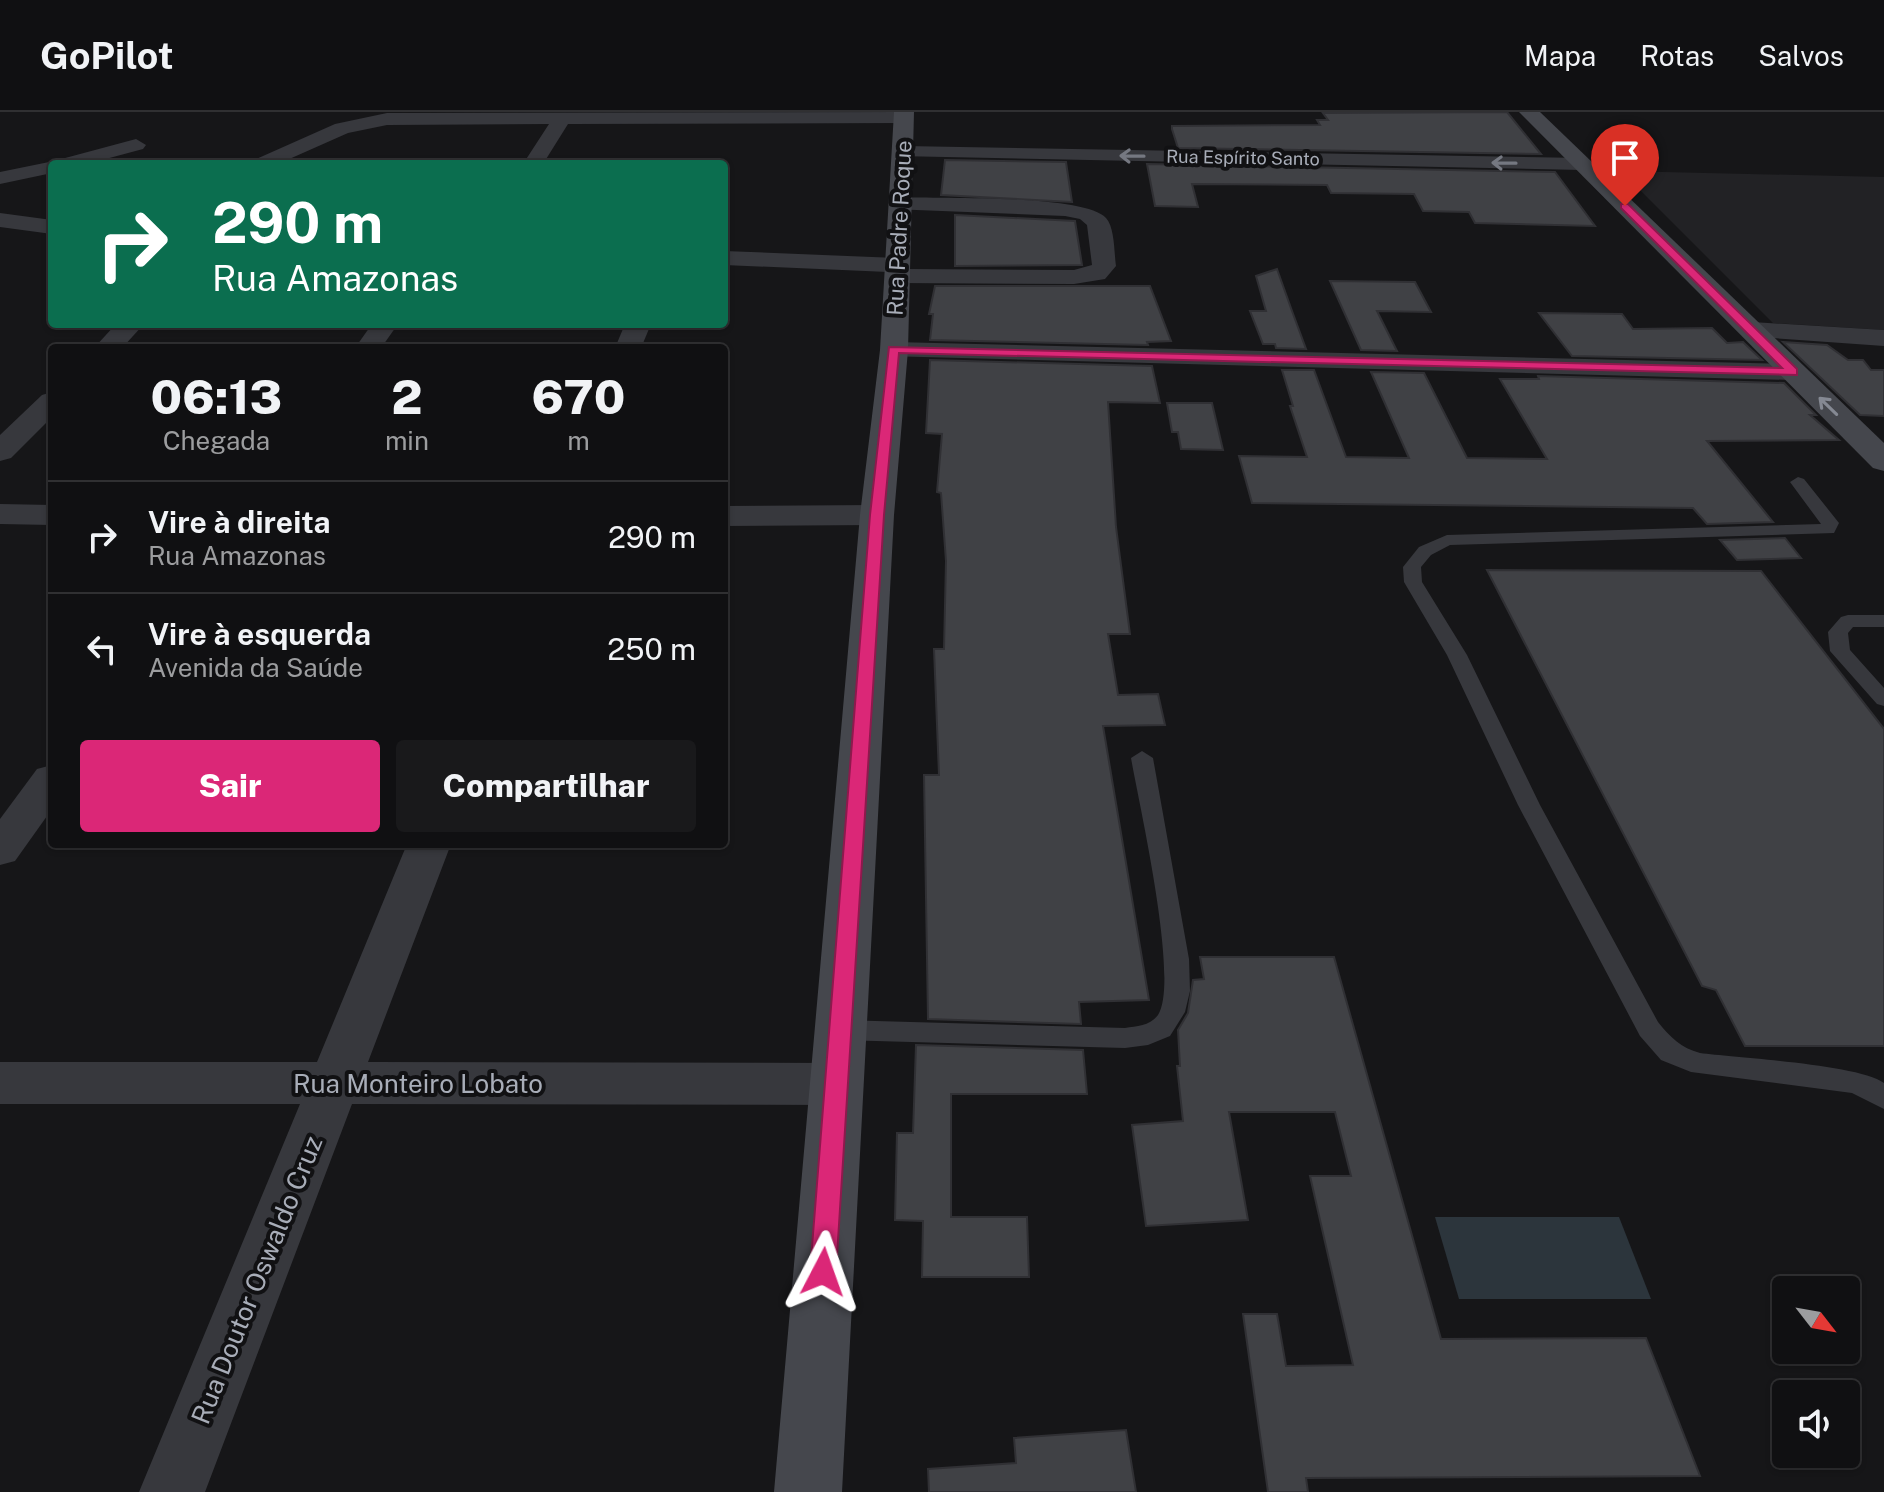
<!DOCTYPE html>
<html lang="pt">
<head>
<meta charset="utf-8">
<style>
	body { margin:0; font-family:"Public Sans",sans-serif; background:#19191b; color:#f1f3f6; height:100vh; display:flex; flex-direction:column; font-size:30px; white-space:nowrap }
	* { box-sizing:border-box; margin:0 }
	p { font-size:26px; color:#9c9d9f }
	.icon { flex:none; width:44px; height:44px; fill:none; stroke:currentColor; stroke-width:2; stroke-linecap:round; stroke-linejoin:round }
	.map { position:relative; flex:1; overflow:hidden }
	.panel { position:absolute; left:48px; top:232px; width:680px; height:504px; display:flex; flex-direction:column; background:#101012; border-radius:8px; box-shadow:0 2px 6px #0004,0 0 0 2px #303032 }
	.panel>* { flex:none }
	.top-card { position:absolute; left:48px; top:48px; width:680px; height:168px; border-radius:8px; box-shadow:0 2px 6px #0004,0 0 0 2px #303032; background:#0b6e4f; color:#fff; overflow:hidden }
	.needle { width:52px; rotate:121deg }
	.buttons { position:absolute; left:1772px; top:1164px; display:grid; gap:16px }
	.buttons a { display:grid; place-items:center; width:88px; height:88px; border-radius:8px; background:#101012; box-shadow:0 2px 6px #0004,0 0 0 2px #303032; font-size:40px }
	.pin { position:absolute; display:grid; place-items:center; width:68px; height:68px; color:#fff; margin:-82px -34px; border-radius:50% 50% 50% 0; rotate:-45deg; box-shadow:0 0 8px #0007 }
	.pin .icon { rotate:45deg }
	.me { position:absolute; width:88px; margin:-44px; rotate:4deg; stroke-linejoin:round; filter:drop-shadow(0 0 6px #0008) }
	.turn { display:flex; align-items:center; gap:28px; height:168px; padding:0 32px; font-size:36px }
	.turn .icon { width:104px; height:104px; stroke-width:2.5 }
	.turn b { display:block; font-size:56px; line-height:68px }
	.eta { display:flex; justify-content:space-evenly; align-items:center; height:136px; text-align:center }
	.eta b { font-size:48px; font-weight:800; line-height:56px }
	.action { display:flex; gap:16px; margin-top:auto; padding:16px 32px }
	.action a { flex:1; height:92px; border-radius:8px; background:#db2777; color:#fff; font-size:32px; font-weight:800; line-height:92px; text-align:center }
	.action a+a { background:#19191b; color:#f1f3f6 }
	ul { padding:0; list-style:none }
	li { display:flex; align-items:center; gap:24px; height:112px; padding:0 32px; border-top:2px solid #303032 }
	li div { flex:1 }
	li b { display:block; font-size:30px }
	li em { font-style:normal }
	header { display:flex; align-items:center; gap:48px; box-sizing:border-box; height:112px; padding:0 40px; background:#101012; border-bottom:2px solid #303032 }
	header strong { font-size:38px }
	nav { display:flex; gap:44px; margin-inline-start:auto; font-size:28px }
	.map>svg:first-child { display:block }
	.built { fill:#222225 }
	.water { fill:#2c353c }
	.building { fill:#404145; stroke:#303034; stroke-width:2 }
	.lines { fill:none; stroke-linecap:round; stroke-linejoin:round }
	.lane { fill:#37383d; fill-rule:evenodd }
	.street { fill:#37383d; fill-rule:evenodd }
	.secondary { fill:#45474d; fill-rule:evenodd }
	.oneway { stroke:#757881 }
	.oneway2 { stroke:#858993 }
	.route { fill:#db2777; stroke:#8e194d; stroke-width:2 }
	.labels { text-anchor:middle; stroke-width:8; stroke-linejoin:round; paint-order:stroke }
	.far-street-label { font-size:18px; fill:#a8adb8; stroke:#111113 }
	.street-label { font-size:22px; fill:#a8adb8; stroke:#111113 }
	.near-street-label { font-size:26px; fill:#a8adb8; stroke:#111113 }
</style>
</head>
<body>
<header>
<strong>GoPilot</strong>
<nav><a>Mapa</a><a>Rotas</a><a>Salvos</a></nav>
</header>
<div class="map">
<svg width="1884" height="1380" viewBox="0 0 1884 1380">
	<rect width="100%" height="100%" fill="#161618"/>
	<path class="built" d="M1621 59 1884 65V218L1773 211Z"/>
	<path class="water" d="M1435 1105H1619L1651 1187H1459Z"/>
	<g class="building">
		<path d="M1507 0 1541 42 1178 36 1172 17V14L1320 13 1317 8H1328L1323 1Z"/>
		<path d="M945 48 1066 50 1072 90 941 83Z"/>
		<path d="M1147 52 1555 60 1595 114 1475 111 1469 100 1423 99 1414 82 1331 81 1327 73 1192 72 1198 95 1155 94Z"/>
		<path d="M955 103 1075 109 1082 153 955 154Z"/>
		<path d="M1277 157 1292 199 1306 237 1276 236 1275 232H1263L1250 199H1266L1256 164Z"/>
		<path d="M1330 169 1415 170 1431 200 1377 199 1397 239 1361 238Z"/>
		<path d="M935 174H1150L1171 229 1147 230 1148 233 930 228 933 202H929Z"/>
		<path d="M1539 201 1622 202 1633 217 1712 216 1727 231 1743 230 1762 248 1572 244Z"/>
		<path d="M1783 230 1827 233 1848 248H1863L1871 258H1884V304L1860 303Z"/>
		<path d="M930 248 1152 254 1160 291 1108 290 1116 415 1130 522H1108L1118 583 1158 582 1165 613 1103 614 1149 888 1079 890 1081 912 928 907 924 663H939L934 537H944L946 449 941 381 937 380 942 322 926 321Z"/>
		<path d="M1282 258H1314L1346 345 1409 346 1371 260 1424 261 1467 346 1547 347 1500 267H1539L1538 264 1784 271 1816 303H1810L1839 328 1707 329 1773 410 1707 412 1693 396 1252 391 1239 344 1307 345 1290 294H1293Z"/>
		<path d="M1167 291H1212L1223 338 1181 337 1178 320H1172Z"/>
		<path d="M1785 426 1801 446 1737 448 1720 428Z"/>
		<path d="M1487 458 1761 459 1884 617V934H1745L1716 878 1702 874Z"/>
		<path d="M1200 845H1334L1441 1227 1646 1226 1700 1364 1306 1366 1308 1380H1268L1243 1202H1277L1286 1254 1353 1253 1310 1064H1351L1335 1000H1229L1248 1108 1146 1114 1132 1013 1183 1009 1177 954H1180L1178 918 1188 901 1193 868 1204 867Z"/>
		<path d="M916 933 1083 938 1087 982H951V1105H1027L1029 1165H922L923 1109 895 1108 897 1021H913Z"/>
		<path d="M1126 1318 1136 1380H929L928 1357 1016 1351 1014 1326Z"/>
	</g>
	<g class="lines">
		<g class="lane">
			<path d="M1798 365 1804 367 1839 411 1834 421 1450 433 1431 443 1421 455 1422 470 1467 543 1540 693 1658 910C1670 925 1681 936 1700 941 1738 946 1858 952 1884 971V997L1852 981 1691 960 1661 948 1640 924 1518 693 1447 543 1404 470 1403 455 1419 435 1447 423 1821 412 1790 370Z"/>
			<path d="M1848 503H1884V515H1853L1848 521 1850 538 1884 576V594L1877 592 1830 539 1828 520 1841 505Z"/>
			<path d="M1142 639 1153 646 1189 847 1190 879 1185 900 1170 924 1148 933 1125 936 840 928 831 925 827 918 831 911 840 908 1125 916C1137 914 1150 914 1158 903 1180 869 1139 692 1131 646Z"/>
		</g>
		<g class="street">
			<path d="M906 0 913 5 903 11 568 12 543 52H523L549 12 387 13 348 21 278 52H251L254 48 335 12 387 1Z"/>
			<path d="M136 27 146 33 143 37 87 52H52V61L0 72V60L54 49Z"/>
			<path d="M904 34 1582 46 1592 52 1582 58 897 44 894 40Z"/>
			<path d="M899 85C937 87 1084 82 1106 106 1115 116 1114 141 1116 154L1105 167 1074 172 897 171 888 169 885 164 888 160 724 153V139L897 146 905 148 909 153 906 157 1074 158 1092 153 1087 113 1080 107 1065 104 891 97 888 92Z"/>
			<path d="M0 101 52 108V122L0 115Z"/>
			<path d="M1752 210 1884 218V234L1743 224 1739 218 1743 212Z"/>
			<path d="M116 212H144L122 236H94Z"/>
			<path d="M372 212H398L381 236H355Z"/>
			<path d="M625 212H651L641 236H615Z"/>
			<path d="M894 230 1793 252 1803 254 1807 260 1803 266 1793 268 885 244 881 238 885 232Z"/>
			<path d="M52 280V305L11 346 0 349V323L42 283Z"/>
			<path d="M0 392 52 393V413L0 412Z"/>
			<path d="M877 393 888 396 893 403 888 410 877 413 724 414V394Z"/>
			<path d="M52 653V697L15 749 0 753V707L37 657Z"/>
			<path d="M407 732H451L368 950 836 951 854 957 862 972 854 987 836 993 352 992 205 1380H139L300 992H0V950H317Z"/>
		</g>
		<g class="secondary">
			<path d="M894 0H914L908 238 894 403 842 1380H774L860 403 880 238Z"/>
			<path d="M1519 0H1540L1884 331V359L1873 356Z"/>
		</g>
	</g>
	<defs><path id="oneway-shaft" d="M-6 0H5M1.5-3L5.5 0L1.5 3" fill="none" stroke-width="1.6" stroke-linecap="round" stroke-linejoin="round" transform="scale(2)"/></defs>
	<g class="oneway">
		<use href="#oneway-shaft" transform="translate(1132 44) rotate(-179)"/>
		<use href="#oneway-shaft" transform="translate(1504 51) rotate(-179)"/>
	</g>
	<use class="oneway2" href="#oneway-shaft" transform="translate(1828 294) rotate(-136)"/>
	<path class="route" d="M1621 92H1628L1797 257V263L899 241 884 403 836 1160 832 1169 823 1172 814 1169 810 1160 870 403 889 235 1782 256 1621 96Z"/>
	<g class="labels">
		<g class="far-street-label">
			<text transform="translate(1243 46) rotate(1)" y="6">Rua Espírito Santo</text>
		</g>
		<g class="street-label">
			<text transform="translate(899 116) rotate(-87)" y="8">Rua Padre Roque</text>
		</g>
		<g class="near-street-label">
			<text x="418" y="981">Rua Monteiro Lobato</text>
			<text transform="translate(257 1168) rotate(-68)" y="9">Rua Doutor Oswaldo Cruz</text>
		</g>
	</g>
</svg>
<div class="buttons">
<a><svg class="needle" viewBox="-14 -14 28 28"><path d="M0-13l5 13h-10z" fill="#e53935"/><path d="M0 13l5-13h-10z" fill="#9c9d9f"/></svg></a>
<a><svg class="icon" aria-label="sound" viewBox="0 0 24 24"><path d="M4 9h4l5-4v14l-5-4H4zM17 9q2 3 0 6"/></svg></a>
</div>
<div class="pin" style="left:1625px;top:94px;background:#d93025"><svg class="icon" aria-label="arrive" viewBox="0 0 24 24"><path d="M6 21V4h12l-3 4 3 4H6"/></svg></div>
<svg class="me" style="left:823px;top:1160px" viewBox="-20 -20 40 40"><path d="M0-17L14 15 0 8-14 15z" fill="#db2777" stroke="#fff" stroke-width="4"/></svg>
<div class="top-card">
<div class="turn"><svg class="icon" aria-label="right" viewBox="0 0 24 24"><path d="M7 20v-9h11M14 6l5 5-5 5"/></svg><div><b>290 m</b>Rua Amazonas</div></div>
</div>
<section class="panel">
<div class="eta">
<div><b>06:13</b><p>Chegada</p></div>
<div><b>2</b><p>min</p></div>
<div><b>670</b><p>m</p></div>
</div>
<ul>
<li><svg class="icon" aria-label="right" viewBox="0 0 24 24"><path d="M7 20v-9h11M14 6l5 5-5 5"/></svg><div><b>Vire à direita</b><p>Rua Amazonas</p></div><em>290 m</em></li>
<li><svg class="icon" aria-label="left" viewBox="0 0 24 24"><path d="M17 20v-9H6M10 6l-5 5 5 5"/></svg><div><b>Vire à esquerda</b><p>Avenida da Saúde</p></div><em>250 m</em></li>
</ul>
<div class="action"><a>Sair</a><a>Compartilhar</a></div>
</section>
</div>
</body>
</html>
